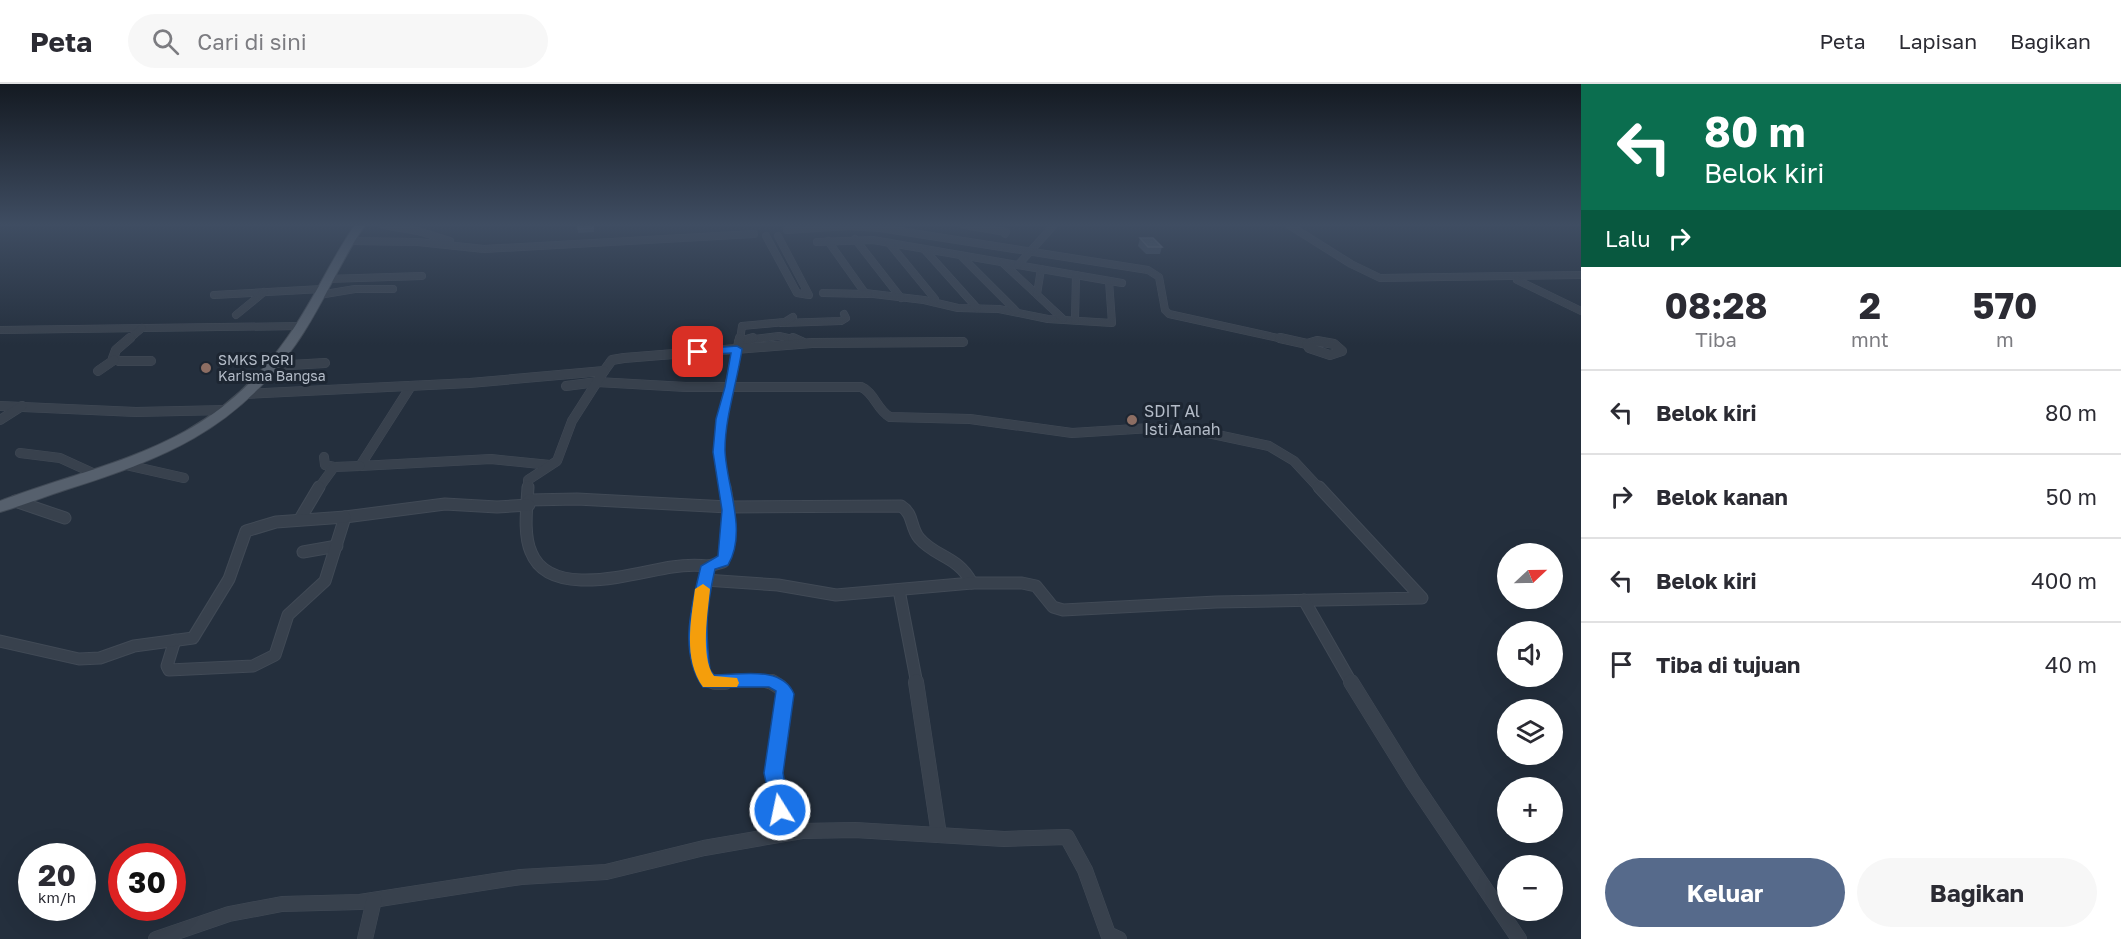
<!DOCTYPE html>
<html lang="id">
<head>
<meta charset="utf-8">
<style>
	body { margin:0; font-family:"Golos Text",sans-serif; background:#f7f7f7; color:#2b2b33; height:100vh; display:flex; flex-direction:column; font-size:22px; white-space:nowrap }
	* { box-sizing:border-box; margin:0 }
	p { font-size:20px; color:#7c7c81 }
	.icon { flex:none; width:33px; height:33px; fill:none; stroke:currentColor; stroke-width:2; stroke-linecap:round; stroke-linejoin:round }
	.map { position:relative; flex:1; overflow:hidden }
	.drawer { display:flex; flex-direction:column; background:#fff; width:540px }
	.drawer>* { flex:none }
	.top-card { background:#0b6e4f; color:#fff; overflow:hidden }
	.needle { width:39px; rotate:68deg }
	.controls { position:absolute; left:1497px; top:459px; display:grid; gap:12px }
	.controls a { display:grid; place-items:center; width:66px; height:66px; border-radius:50%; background:#fff; box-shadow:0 6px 24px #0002; font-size:30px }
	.speed { position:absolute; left:18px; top:759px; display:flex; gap:12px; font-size:30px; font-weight:700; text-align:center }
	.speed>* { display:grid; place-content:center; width:78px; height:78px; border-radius:50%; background:#fff; box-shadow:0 6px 24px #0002; line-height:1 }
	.speed small { font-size:15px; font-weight:400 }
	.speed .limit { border:9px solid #d22; background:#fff; color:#111 }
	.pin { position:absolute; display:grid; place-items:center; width:51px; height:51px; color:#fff; margin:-26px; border-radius:12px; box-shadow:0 3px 9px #0006 }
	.me { position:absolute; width:66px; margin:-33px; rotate:350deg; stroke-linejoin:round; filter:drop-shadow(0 0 4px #0008) }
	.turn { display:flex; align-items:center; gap:21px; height:126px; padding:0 24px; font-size:27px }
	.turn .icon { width:78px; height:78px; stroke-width:2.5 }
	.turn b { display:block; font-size:42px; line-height:51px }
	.then { display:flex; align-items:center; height:57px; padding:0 24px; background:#0003; gap:12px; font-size:22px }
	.eta { display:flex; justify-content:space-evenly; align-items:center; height:102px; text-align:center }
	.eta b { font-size:36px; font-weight:700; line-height:42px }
	.primary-button { display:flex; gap:12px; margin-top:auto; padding:12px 24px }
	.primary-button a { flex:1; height:69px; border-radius:36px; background:#566a8b; color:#fff; font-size:24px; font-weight:700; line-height:69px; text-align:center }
	.primary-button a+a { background:#f7f7f7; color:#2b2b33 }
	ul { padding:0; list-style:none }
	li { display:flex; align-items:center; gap:18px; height:84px; padding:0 24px; border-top:2px solid #e1e1e2 }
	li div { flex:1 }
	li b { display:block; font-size:22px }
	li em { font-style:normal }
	header { display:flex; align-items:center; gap:36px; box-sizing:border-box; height:84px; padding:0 30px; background:#fff; border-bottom:2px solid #e1e1e2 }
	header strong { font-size:28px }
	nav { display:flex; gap:33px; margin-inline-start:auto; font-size:21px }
	.search { width:420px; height:54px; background:#f7f7f7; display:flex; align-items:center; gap:15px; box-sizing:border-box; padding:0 21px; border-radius:33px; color:#7c7c81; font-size:22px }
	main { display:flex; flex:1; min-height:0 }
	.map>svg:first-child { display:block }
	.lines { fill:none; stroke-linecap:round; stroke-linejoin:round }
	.street-far3-casing { stroke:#414a56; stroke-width:8 }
	.street-far2-casing { stroke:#414a56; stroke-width:10 }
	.street-far1-casing { stroke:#414a56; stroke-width:13 }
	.street-casing { stroke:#414a56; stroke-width:16 }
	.primary-casing { stroke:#414a56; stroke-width:2 }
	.street-far3 { stroke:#38414d; stroke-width:7 }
	.street-far2 { stroke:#38414d; stroke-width:9 }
	.street-far1 { stroke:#38414d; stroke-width:11 }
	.street { stroke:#38414d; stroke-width:15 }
	.primary { fill:#56606d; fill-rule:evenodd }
	.wall { fill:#3f4b5b }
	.building { fill:#4b5867; stroke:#5c6776; stroke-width:1.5 }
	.route { fill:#1a73e8; stroke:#114b97; stroke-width:1.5 }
	.slow { fill:#f59e0b }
	.education-dot { fill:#8d6e63; stroke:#1d2632; stroke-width:2 }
	.labels { text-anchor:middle; stroke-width:6; stroke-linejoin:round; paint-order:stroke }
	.far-poi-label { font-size:14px; fill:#b4bcc8; stroke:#1d2632; text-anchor:start }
	.poi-label { font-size:16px; fill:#b4bcc8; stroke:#1d2632; text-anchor:start }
</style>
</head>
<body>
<header>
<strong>Peta</strong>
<div class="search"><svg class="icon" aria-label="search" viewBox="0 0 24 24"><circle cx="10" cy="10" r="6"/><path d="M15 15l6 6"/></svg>Cari di sini</div>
<nav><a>Peta</a><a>Lapisan</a><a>Bagikan</a></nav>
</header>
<main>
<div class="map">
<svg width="1581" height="855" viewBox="0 0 1581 855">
	<rect width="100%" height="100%" fill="#242f3d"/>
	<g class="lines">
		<g class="street-far3-casing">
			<g id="street-far3">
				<path d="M383 141 418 147 450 157"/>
				<path d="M964 141 1006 148 1005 150"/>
				<path d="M1289 141 1351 180 1380 194 1581 191"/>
				<path d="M787 146 848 142 880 144 1148 186 1159 193 1165 226 1169 230 1287 256"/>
				<path d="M766 152 797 209 809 211 778 152"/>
				<path d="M855 155 901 214"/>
				<path d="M349 157 418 158 484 165 754 150"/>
				<path d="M828 157 865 209 924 216 958 224 999 225 1048 235 1112 239 1109 197"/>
				<path d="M817 158 873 156 1122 199"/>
				<path d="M889 159 935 215 933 218"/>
				<path d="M924 165 977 224"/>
				<path d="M961 172 1016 227"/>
				<path d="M1003 179 1063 235"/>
				<path d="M1018 181 1054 141"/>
				<path d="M327 195 422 192"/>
				<path d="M1517 196 1581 227"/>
				<path d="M823 209 868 210"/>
				<path d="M1037 210 1041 185"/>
				<path d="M214 211 322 205"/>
				<path d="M319 211 355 205H393"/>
				<path d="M236 231 264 208"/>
				<path d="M1075 236 1076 191"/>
				<path d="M782 239 841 237 846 234 844 230"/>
				<path d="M0 246 302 242"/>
				<path d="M128 256 142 244"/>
				<path d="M740 256 742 242 785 238 793 233"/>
				<path d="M747 256 779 252 797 256"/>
			</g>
		</g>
		<g class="street-far2-casing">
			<g id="street-far2">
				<path d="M130 254 116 266 113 274 119 277H151"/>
				<path d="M793 254 802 258"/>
				<path d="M1280 254 1307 260"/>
				<path d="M1317 257 1334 260 1342 267 1330 271 1309 264 1307 260Z"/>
				<path d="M739 258 753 254"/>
				<path d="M273 282 325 279"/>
				<path d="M98 287 114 276"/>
				<path d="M604 287 612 276 624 274 812 259 963 258"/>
				<path d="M411 302 360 382 491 375 550 381"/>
				<path d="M566 302 597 298 686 303H861C874 308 877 326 890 333L970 335 1072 349 1151 344 1208 349 1269 362 1294 377 1320 405"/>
				<path d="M245 310 470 299 604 287 572 337 557 377 528 396V405"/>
				<path d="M0 322 136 328 226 326"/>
				<path d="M0 336 22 322"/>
				<path d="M20 369 60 374 95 390"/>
				<path d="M324 373 325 381 334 383"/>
				<path d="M122 380 184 394"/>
				<path d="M318 405 334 383 360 382"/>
				<path d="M725 405 719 368 722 335 740 254"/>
			</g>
		</g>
		<g class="street-far1-casing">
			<g id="street-far1">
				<path d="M528 403C527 422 523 450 531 468 550 517 637 488 672 483 685 481 697 481 709 482"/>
				<path d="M725 403 729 426 725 472 723 478 709 482C700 517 687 567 710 598L763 597 775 600"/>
				<path d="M529 416 577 415 728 423 901 422C914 430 910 443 919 454 936 474 957 471 972 499"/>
				<path d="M15 417 65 434"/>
				<path d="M300 435 319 403"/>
				<path d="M303 468 337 462"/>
				<path d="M705 496 778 501 836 511 972 499H1022L1036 502 1053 523 1063 526 1216 518 1422 514 1319 403"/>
				<path d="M899 506 917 600"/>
				<path d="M1304 516 1352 600"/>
				<path d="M175 556 167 582 169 586 253 582 275 571 288 531 325 497 345 433 445 420 497 423 529 421"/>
				<path d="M0 557 79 575 100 574 134 562 193 554 229 495 246 447 276 438 345 433"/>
			</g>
		</g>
		<g class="street-casing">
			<g id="street">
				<path d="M715 598H725"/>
				<path d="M772 598 780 603 785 610 774 689 787 749"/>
				<path d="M916 598 939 751"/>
				<path d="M1351 598 1413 698 1519 855"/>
				<path d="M156 855 229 830 282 820 360 818 521 793 606 788 704 764 802 747 855 746 1004 755 1067 753 1085 786 1108 850 1119 855"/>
				<path d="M365 855 374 816"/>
			</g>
		</g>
		<g class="primary-casing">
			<path id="primary" d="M355 141H365C339 179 322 223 296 260 234 347 163 375 65 406 43 413 22 422 0 428V417C116 374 209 365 287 254 313 218 330 177 355 141Z"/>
		</g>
		<use href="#street-far3" class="street-far3"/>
		<use href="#street-far2" class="street-far2"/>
		<use href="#street-far1" class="street-far1"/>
		<use href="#street" class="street"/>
		<use href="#primary" class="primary"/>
	</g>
	<g class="wall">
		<path d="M594 141V148L578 149V145Z"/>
		<path d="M1140 154 1162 163 1160 170H1146L1138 162Z"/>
	</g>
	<g class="building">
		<path d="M578 141H593V144L578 145Z"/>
		<path d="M1140 154H1153L1162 163H1148Z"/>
	</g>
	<linearGradient id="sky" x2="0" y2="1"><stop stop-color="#141a22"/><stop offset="0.54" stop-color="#3f4d62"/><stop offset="1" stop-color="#3f4d62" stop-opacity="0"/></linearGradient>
	<rect width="1581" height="261" fill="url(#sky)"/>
	<path class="route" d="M737 262 742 265C737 299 725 333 725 366 726 401 748 448 728 481L715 485C706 525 705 545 710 586L714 591C740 591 782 581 794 610L783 689 790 726 787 732 780 734 773 732 764 689 776 607 769 603H703C678 568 692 520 701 482L718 472 722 426 713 368 716 335 725 303 731 269 698 271 692 268 698 265Z"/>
	<path class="slow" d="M703 500 710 505C708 528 700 573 714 592L737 594 739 599 737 603H703C683 575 691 537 695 505Z"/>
	<g class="education-dot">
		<circle cx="206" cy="284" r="6"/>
		<circle cx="1132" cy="336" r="6"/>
	</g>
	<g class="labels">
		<g class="far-poi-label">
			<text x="218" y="281">SMKS PGRI<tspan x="218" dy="16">Karisma Bangsa</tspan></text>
		</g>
		<g class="poi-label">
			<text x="1144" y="333">SDIT Al<tspan x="1144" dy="18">Isti Aanah</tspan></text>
		</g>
	</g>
</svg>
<div class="controls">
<a><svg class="needle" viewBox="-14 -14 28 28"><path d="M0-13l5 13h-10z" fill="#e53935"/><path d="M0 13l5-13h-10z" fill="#7c7c81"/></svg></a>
<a><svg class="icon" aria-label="sound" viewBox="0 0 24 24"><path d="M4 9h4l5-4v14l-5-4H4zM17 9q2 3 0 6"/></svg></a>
<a><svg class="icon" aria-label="layers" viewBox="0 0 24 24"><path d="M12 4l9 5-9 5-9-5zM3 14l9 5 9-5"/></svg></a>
<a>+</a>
<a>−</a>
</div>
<div class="speed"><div>20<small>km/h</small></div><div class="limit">30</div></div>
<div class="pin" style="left:698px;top:268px;background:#d93025"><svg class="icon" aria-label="arrive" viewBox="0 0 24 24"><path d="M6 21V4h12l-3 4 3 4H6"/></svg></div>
<svg class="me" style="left:780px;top:726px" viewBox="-20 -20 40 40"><circle r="17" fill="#1a73e8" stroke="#fff" stroke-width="3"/><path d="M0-11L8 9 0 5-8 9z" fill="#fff"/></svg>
</div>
<section class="drawer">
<div class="top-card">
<div class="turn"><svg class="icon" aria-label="left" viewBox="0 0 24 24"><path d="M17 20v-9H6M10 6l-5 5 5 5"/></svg><div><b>80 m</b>Belok kiri</div></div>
<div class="then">Lalu<svg class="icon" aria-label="right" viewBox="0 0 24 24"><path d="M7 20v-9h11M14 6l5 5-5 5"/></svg></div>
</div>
<div class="eta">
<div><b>08:28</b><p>Tiba</p></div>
<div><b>2</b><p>mnt</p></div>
<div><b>570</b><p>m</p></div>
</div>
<ul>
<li><svg class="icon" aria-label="left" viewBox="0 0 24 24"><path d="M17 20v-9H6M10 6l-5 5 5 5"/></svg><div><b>Belok kiri</b></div><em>80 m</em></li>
<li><svg class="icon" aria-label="right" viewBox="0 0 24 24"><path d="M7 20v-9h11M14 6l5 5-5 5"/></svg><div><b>Belok kanan</b></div><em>50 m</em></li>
<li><svg class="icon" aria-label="left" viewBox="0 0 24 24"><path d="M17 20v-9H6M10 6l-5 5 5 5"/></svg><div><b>Belok kiri</b></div><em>400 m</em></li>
<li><svg class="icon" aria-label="arrive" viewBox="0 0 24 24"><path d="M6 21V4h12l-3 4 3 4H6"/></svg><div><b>Tiba di tujuan</b></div><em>40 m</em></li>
</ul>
<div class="primary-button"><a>Keluar</a><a>Bagikan</a></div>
</section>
</main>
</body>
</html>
